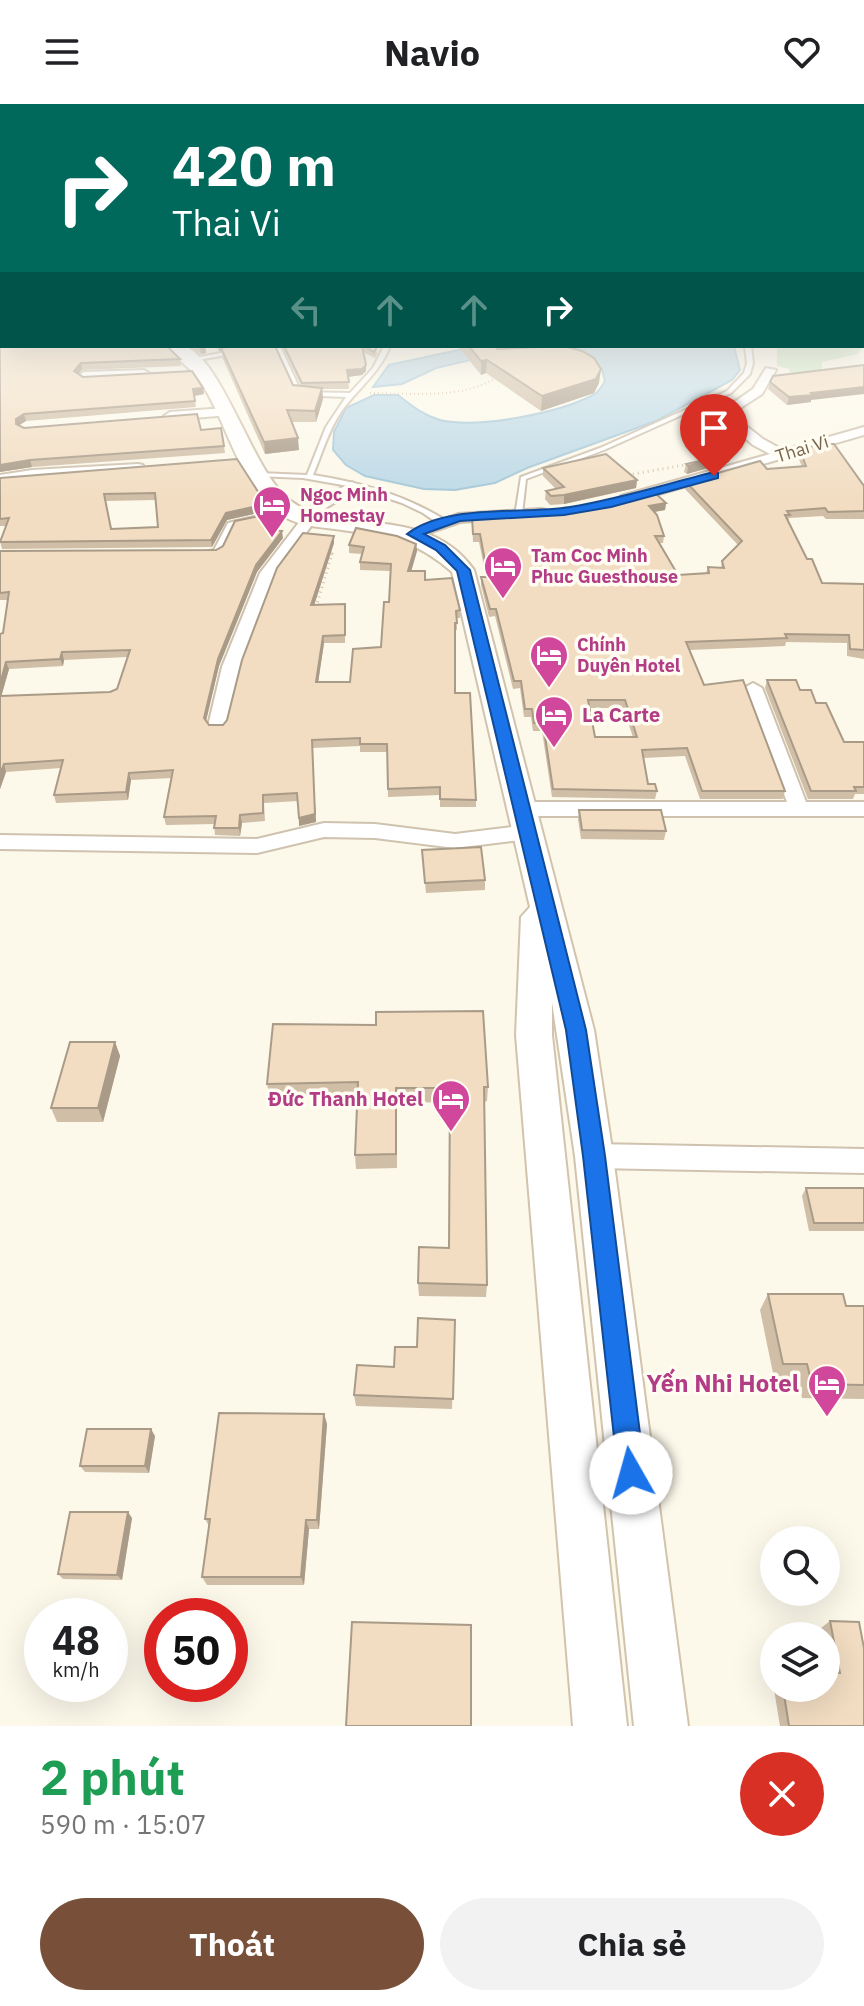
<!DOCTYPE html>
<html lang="vi">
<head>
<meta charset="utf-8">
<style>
	body { margin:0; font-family:"IBM Plex Sans",sans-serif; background:#f2f2f2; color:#202124; height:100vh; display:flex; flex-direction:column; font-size:30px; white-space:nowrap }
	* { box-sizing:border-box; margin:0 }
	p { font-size:26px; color:#757577 }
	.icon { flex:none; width:44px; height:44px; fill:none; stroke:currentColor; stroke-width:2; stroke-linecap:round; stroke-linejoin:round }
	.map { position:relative; height:1622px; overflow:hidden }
	.side { display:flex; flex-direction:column; background:#fff; flex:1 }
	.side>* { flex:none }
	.top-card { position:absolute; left:0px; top:0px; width:864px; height:244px; box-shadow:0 8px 32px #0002; background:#00695c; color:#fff; overflow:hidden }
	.fabs { position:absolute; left:760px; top:1422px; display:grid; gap:16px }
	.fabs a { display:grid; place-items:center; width:80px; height:80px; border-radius:50%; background:#fff; box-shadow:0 8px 32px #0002; font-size:40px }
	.speed { position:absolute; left:24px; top:1494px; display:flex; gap:16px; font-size:40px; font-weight:700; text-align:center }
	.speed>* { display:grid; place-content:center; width:104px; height:104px; border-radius:50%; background:#fff; box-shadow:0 8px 32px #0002; line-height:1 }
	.speed small { font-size:20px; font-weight:400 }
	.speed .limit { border:12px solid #d22; background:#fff; color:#111 }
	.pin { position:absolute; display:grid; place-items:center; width:68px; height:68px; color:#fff; margin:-82px -34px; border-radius:50% 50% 50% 0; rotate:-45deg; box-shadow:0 0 8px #0007 }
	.pin .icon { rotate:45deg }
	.me { position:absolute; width:88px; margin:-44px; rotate:353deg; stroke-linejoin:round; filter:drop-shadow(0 0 6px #0008) }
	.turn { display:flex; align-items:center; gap:28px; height:168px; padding:0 40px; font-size:36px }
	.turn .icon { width:104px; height:104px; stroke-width:2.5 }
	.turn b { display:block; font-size:56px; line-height:68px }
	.lanes { display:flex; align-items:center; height:76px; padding:0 40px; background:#0003; justify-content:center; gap:40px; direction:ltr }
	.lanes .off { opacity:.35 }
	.round { display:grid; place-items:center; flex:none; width:84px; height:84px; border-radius:42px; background:#f2f2f2 }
	.overview { display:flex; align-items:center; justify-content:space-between; height:136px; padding:0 40px }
	h1 { font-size:48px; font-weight:700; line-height:60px; color:#1e9e55 }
	.action { display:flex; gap:16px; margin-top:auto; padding:16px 40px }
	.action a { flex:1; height:92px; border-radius:48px; background:#785039; color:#fff; font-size:32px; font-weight:700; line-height:92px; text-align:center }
	.action a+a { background:#f2f2f2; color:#202124 }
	header { display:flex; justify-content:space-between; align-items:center; height:104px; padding:0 40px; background:#fff; font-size:36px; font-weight:700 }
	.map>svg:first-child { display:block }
	.green { fill:#d1ebc8 }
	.water { fill:#bedae7; stroke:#a5c8d8; stroke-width:2 }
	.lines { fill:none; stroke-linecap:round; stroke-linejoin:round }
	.lane-casing { stroke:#cfc2af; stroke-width:4 }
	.street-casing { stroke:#cfc2af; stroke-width:4 }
	.secondary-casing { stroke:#d2c3ad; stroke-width:4 }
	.path-far1 { stroke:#d7c0a5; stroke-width:2; stroke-dasharray:1 3; stroke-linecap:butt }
	.path { stroke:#d7c0a5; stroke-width:3; stroke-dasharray:1 4; stroke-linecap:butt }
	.lane { fill:#fff; fill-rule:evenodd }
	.street { fill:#fff; fill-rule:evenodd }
	.secondary { fill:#fff; fill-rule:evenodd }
	.wall { fill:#d0bea7; fill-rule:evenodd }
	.shaded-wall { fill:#a99b88 }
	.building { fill:#f2ddc2; stroke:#a99b88; stroke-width:2; fill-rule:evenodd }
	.route { fill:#1a73e8; stroke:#114b97; stroke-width:2 }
	.labels { text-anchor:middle; stroke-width:7; stroke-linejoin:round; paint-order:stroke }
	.far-street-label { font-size:18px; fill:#78634d; stroke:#fffcf1 }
	.far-hotel-label { font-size:18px; font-weight:bold; fill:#b23c85; stroke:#fffcf1; text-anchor:start }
	.hotel-label { font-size:20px; font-weight:bold; fill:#b23c85; stroke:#fffcf1; text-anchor:start }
	.near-hotel-label { font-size:24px; font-weight:bold; fill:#b23c85; stroke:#fffcf1; text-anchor:end }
</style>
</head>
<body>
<header><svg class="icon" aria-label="menu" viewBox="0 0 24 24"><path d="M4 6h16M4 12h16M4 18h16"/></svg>Navio<svg class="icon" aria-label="heart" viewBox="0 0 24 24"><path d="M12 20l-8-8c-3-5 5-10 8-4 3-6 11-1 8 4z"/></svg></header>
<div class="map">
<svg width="864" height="1622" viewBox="0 0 864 1622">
	<rect width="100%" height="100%" fill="#fcf8ea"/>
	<path class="green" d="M864 173V241L858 250 822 258V267L792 274 789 265 777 262V243L781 242H862Z"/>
	<path class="water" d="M477 242H734L740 266 732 276 656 317 527 364 495 379 455 386 424 385 365 372 346 361 333 346 334 328 346 304 374 291H398C412 302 423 311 440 316 478 325 559 309 593 291 599 288 602 282 605 277L602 265 585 256 496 250 436 264 402 280 373 283 389 261Z"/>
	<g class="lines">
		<g class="lane-casing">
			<g id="lane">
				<path d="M274 242H280L301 288 350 289 373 264 384 242H390C380 269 357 285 341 308 328 327 322 350 313 371 359 378 405 391 445 416V420H439L423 409 402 399 354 383 303 374 257 372V370L259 369 307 371 326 323 346 293 297 291Z"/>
				<path d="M745 242H751L753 259 750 270 731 289 604 346 526 375 522 410 515 412 521 373 600 344 727 287 744 269 747 259Z"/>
				<path d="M235 246 237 249 193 257 190 255Z"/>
				<path d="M289 405H292V409L234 422 220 450H209L205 448 214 446 228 419Z"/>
			</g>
		</g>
		<g class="street-casing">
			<g id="street">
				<path d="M766 264 776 266 762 290 731 310 763 335 783 346 864 323V331L631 398H621V392L770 350 753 341 717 310 753 285Z"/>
				<path d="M144 266 150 270 148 272 84 276 78 272 84 268Z"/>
				<path d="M225 304 231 308 229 311 170 316 164 312 170 308Z"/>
				<path d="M138 360 143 361V367L0 379V371L32 366Z"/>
				<path d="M352 378 359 382 357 385 324 405 275 470 240 563 226 622 224 626H210L208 622 222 563 260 469 314 399Z"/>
				<path d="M541 405 546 406V412L460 418 414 434 407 430 458 410Z"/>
				<path d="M753 579 762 584 806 698H864V712H523L513 705 523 698H787L744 584Z"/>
				<path d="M324 719 375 720 455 730 528 721 538 728 528 735 455 744 375 734 324 733 257 749 0 745V731L257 735Z"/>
				<path d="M594 1040 864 1045V1069L594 1064 585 1060 581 1052 585 1044Z"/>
			</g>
		</g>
		<g class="secondary-casing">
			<path id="secondary" d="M166 242C171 242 180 240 184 242 222 255 251 362 286 393 334 436 425 396 474 466L594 926 613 1052 688 1622H634L575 1052 552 898V931L627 1622H573L516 931 521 813 530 803 452 468C414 434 384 432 335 425 318 423 297 422 282 411 237 380 229 320 200 277 190 263 176 255 166 242Z"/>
		</g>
		<path class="path-far1" d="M370 289C410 289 463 296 497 273"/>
		<g class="path">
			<path d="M628 371 690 360"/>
			<path d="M316 503 332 450H328"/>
		</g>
		<use href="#lane" class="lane"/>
		<use href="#street" class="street"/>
		<use href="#secondary" class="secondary"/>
	</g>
	<g class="wall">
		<path d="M0 228 180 255 181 262 82 266 78 270 83 273 203 284 204 290 194 292 196 303 26 317 19 321 24 324 201 326 221 324 225 349 32 363 0 368Z"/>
		<path d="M189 242H205L206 249 201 250Z"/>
		<path d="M217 242H275L293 281 301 282 282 242H376L377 250 375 254 363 248 366 267 362 271 348 273 349 285H322L323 295 316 318H292L299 346 265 350 223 255 222 247H219Z"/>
		<path d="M458 242H495L497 245 599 279 594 289 541 307 486 269 481 271Z"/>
		<path d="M770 278 811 296V298L787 301 768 285Z"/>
		<path d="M800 346 864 382V415H826L823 412 789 414 788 418 807 455 822 479 864 480V555L847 552V539L786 538 785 542 689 546 704 581 785 687 783 695H700L685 652 643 654 648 680 657 687 655 695 552 693 542 627H533L531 613H524L520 584 513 585 495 512 489 513 481 481V473H486L479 438H473L472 413 666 399 665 406 654 408 664 432 663 439H660L678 471 706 469 708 463 721 464 722 457 738 441 685 385 686 378 767 365 802 363 798 353ZM589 604H623L633 633H595Z"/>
		<path d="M731 351 729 358 687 370 684 368 686 360 703 357 704 352Z"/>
		<path d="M543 364 637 376 636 384 564 400 550 401 545 395 546 387 556 385 543 372Z"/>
		<path d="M0 374 266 400 267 407 227 416 212 443 2 445 0 437 6 422H0ZM156 396 158 423 112 425 105 397Z"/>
		<path d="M270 413 278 414 279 421 276 426 283 434 257 468 219 562 206 617 209 621H223L227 616 334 432V439L314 501 345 500V539H324L318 578H350L381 543 389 498 390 467 360 466V458L362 450 349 449V441L416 440 417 447 411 467 425 476 460 506V514H457V526H455V589L476 696V703H440V691L388 693 387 648H360V642L312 644 316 718 299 722 298 697 264 699 265 717 242 719 240 732 215 731 214 720 166 721 164 713 172 674 131 676 128 696 56 699 54 691 61 664 6 668 0 685V530L3 529 8 496H0V447L216 446ZM127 553 117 585 110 588 1 592 9 565 63 562 64 556Z"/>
		<path d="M767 576 800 586 816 599 844 638H864V690H855L853 695H808L765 584Z"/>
		<path d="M579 706 666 727 664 736 581 735 578 715Z"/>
		<path d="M422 746 485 776V786L426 789Z"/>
		<path d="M273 920 488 983 487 997 484 998 487 1181 486 1193 419 1192 418 1179 449 1144 450 998 397 999V1064L356 1065 355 1051 357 992 270 994 267 980Z"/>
		<path d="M115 938 120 952 103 1018H57L51 1004Z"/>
		<path d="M806 1084H864V1127H809L802 1092Z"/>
		<path d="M768 1190 846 1202H864V1295L802 1294 798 1274H774L760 1206Z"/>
		<path d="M455 1216 452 1305 356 1302 354 1291 394 1263 417 1243Z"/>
		<path d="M324 1310 327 1320 319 1425H309L304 1481H207L202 1473 209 1422 205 1415Z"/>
		<path d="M155 1332 149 1369 85 1368 80 1362Z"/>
		<path d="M132 1414 122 1476 63 1475 58 1470Z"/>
		<path d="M830 1517 864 1622H780L772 1573 774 1572V1584H826L830 1569 826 1550V1532H823L821 1524Z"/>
	</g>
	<g class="shaded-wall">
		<path d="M218 242H257L219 247Z"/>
		<path d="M205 243 206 249 201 250 200 244Z"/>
		<path d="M487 256 486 269 481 271V257Z"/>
		<path d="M81 259 82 266 75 273 74 267Z"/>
		<path d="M366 261V267L362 271 347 273V266Z"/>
		<path d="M601 265 599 279 594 289 541 307 542 292Z"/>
		<path d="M864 283V290L811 296V298L787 301 789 293 811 289Z"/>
		<path d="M203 284 204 290 194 292 193 285Z"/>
		<path d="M322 284 323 295 316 318 315 307Z"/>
		<path d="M24 310 26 317 18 322 16 320V315Z"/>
		<path d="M298 334 299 346 265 350 264 338Z"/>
		<path d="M731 351 729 358 687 370 688 362Z"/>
		<path d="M30 356 32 363 0 368V361Z"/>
		<path d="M637 376 636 384 564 400V391Z"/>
		<path d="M666 399 665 406 648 409 649 402Z"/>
		<path d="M266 400 267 407 227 416 212 443 211 436 226 409Z"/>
		<path d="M278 414 279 421 272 433 271 426Z"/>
		<path d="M282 427 283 434 257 468 219 562 205 621 204 614 218 555 256 461Z"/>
		<path d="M334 432V439L312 508 311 501Z"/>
		<path d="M416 440 417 447 409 475 408 467Z"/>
		<path d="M323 532 324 539 317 586 316 578Z"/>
		<path d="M62 548 64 556 63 562 60 555Z"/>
		<path d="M6 558 9 565 0 597V580Z"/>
		<path d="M312 644 316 718 299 722V714Z"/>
		<path d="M4 660 6 668 0 685V670Z"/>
		<path d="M129 669 131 676 128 696 126 688Z"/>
		<path d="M240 711 242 719 240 732 239 724Z"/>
		<path d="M115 938 120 952 103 1018 98 1004Z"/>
		<path d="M324 1310 327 1320 319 1425 317 1416Z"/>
		<path d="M151 1325 155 1332 149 1369 145 1362Z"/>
		<path d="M128 1408 132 1414 122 1476 117 1471Z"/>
		<path d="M306 1416 309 1425 304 1481 301 1473Z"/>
	</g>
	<g class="building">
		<rect x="0" y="169" width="2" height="49"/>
		<path d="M0 228H2V242H167L180 255 81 259 74 267 83 273 192 267 203 284 193 285 195 297 24 310 16 315V320L24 324 197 310 201 326 221 324 224 342 30 356 0 361Z"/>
		<path d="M236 242H275L293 281 322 284 315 307 287 306 298 334 264 338 221 244Z"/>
		<path d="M284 242H362L366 261 362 265 347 266 349 278 302 279Z"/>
		<path d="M364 242H376L377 243 374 248Z"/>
		<path d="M469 242H495L497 245 564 242 582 247 594 254 601 265 596 275 542 292 487 256 481 257Z"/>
		<path d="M864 261V283L811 289 813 291 789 293 770 278 773 272Z"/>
		<path d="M820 340H834L864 382V407L828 408 825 404 787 407 790 411H785L807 455H812L822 479 864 480V546L850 545 849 531 785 530 787 534 686 538 704 581 743 576 785 687H702L687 644 642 646 648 680H655L657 687 553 685 543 619H534L532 605H525L521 577H514L496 505H490L481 473H488L480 430H473L472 413 565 407 612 399 653 387 666 399 649 402 657 411 664 432H655L678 471 709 469 708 463 724 464 722 457 742 437 686 378 760 357 767 365 806 362 800 346ZM588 596H625L637 633H595Z"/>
		<path d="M726 347 731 351 688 362 686 360 709 355 704 352Z"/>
		<path d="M606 350 637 376 564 391 551 392 546 387 564 383 543 364Z"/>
		<path d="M237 355 266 400 226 409 211 436 0 438 9 414 0 415V374ZM155 389 158 423 111 425 104 390Z"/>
		<path d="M269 410 270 413 278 414 271 426 282 427 256 461 218 555 204 614 209 621H223L227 616 242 556 277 464 303 429 334 432 311 501 345 500V531L323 532 316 578H350L353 545 381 543 384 498H389L391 460 360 458 364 443 349 441 356 424 397 432 416 440 408 467H425V476L452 474 460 506 456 507 457 519H455V589H470L476 696 440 695V683L388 685 387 640H360V634L312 636 315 710 299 714 297 689 263 691V709L240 711 239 724H214L216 712 164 713 173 666 129 669 126 688 54 691 63 656 4 660 0 670V592L110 588 117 585 130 546 62 548 60 555 6 558 0 580V530L3 529 9 488 0 489V447L216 446 223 442 235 417Z"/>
		<path d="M767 576H796L800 586H811L816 599H826L844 638H864V683H854L856 687H811Z"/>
		<path d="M579 706H661L666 727 582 726Z"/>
		<path d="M481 743 485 776 425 779 422 746Z"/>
		<path d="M483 907 488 983H484L487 1181 418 1179 419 1143 449 1144 450 984H396V1050L355 1051 358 978 267 980 273 920 376 921V908Z"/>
		<path d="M70 938H115L98 1004H51Z"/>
		<path d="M806 1084H864V1119H814Z"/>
		<path d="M768 1190H843L846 1202H864V1281L812 1280 807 1260H783Z"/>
		<path d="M418 1214 455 1216 453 1295 354 1291 357 1261 394 1263 395 1243H417Z"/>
		<path d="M219 1309 324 1310 317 1416H306L301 1473H202L210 1415H205Z"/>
		<path d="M87 1325H151L145 1362H80Z"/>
		<path d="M70 1408H128L117 1471 58 1470Z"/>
		<path d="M830 1517 859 1518 864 1544V1622H789L783 1584H826V1569H840Z"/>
		<path d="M352 1518 471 1521V1622H346Z"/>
	</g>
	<linearGradient id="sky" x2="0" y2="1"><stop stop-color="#97c3e8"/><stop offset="0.43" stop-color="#fefcf6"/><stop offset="1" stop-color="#fefcf6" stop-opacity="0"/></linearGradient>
	<rect width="864" height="396" fill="url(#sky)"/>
	<path class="route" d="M714 368 718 369V374L611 403 564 411 460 417 424 430 445 441 470 466 586 926 605 1052 645 1369 641 1378 631 1382 622 1378 618 1369 583 1052 566 926 457 467 436 446 407 430C448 399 521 411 570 403 619 395 666 380 714 368Z"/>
	<defs>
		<g id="hotel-pin" transform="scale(2)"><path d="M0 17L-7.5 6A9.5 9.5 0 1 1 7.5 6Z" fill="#d1479c" stroke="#fffcf1"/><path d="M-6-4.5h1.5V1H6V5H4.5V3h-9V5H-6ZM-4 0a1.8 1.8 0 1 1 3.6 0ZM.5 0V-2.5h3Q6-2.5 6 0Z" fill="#fff"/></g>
	</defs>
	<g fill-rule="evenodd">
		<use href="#hotel-pin" x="272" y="401"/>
		<use href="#hotel-pin" x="503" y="462"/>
		<use href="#hotel-pin" x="549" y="551"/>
		<use href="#hotel-pin" x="554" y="611"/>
		<use href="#hotel-pin" x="451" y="995"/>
		<use href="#hotel-pin" x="827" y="1280"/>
	</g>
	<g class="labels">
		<g class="far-street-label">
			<text transform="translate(802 345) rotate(-17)" y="6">Thai Vi</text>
		</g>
		<g class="far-hotel-label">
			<text x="300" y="397">Ngoc Minh<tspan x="300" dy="21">Homestay</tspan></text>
			<text x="531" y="458">Tam Coc Minh<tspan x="531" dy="21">Phuc Guesthouse</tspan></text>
			<text x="577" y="547">Chính<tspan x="577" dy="21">Duyên Hotel</tspan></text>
		</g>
		<g class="hotel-label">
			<text x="582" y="618">La Carte</text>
			<text x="423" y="1002" text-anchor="end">Đức Thanh Hotel</text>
		</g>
		<g class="near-hotel-label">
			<text x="799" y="1288">Yến Nhi Hotel</text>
		</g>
	</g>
</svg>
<div class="fabs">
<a><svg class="icon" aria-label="search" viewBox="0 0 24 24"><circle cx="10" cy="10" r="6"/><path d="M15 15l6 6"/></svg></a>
<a><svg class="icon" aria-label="layers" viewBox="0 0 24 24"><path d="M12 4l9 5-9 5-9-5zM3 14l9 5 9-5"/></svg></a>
</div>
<div class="speed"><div>48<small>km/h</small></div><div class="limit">50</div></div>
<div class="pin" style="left:714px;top:372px;background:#d93025"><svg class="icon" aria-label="arrive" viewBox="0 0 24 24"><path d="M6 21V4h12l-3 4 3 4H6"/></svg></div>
<svg class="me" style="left:631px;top:1369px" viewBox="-20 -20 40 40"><circle r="19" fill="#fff"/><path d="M0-13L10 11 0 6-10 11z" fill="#1a73e8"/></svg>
<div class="top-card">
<div class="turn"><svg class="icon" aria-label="right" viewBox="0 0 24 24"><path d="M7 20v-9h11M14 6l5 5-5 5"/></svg><div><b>420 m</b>Thai Vi</div></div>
<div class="lanes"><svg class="icon off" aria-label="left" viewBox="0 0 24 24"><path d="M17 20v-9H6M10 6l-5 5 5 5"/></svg><svg class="icon off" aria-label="ahead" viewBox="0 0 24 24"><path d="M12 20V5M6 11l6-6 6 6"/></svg><svg class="icon off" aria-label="ahead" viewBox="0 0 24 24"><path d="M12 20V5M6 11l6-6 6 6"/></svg><svg class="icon" aria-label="right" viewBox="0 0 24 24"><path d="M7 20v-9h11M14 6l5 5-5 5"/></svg></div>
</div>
</div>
<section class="side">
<div class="overview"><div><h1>2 phút</h1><p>590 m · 15:07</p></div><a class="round" style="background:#d93025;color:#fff"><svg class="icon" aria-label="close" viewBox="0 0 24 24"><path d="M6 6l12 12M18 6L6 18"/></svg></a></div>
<div class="action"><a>Thoát</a><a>Chia sẻ</a></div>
</section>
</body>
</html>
